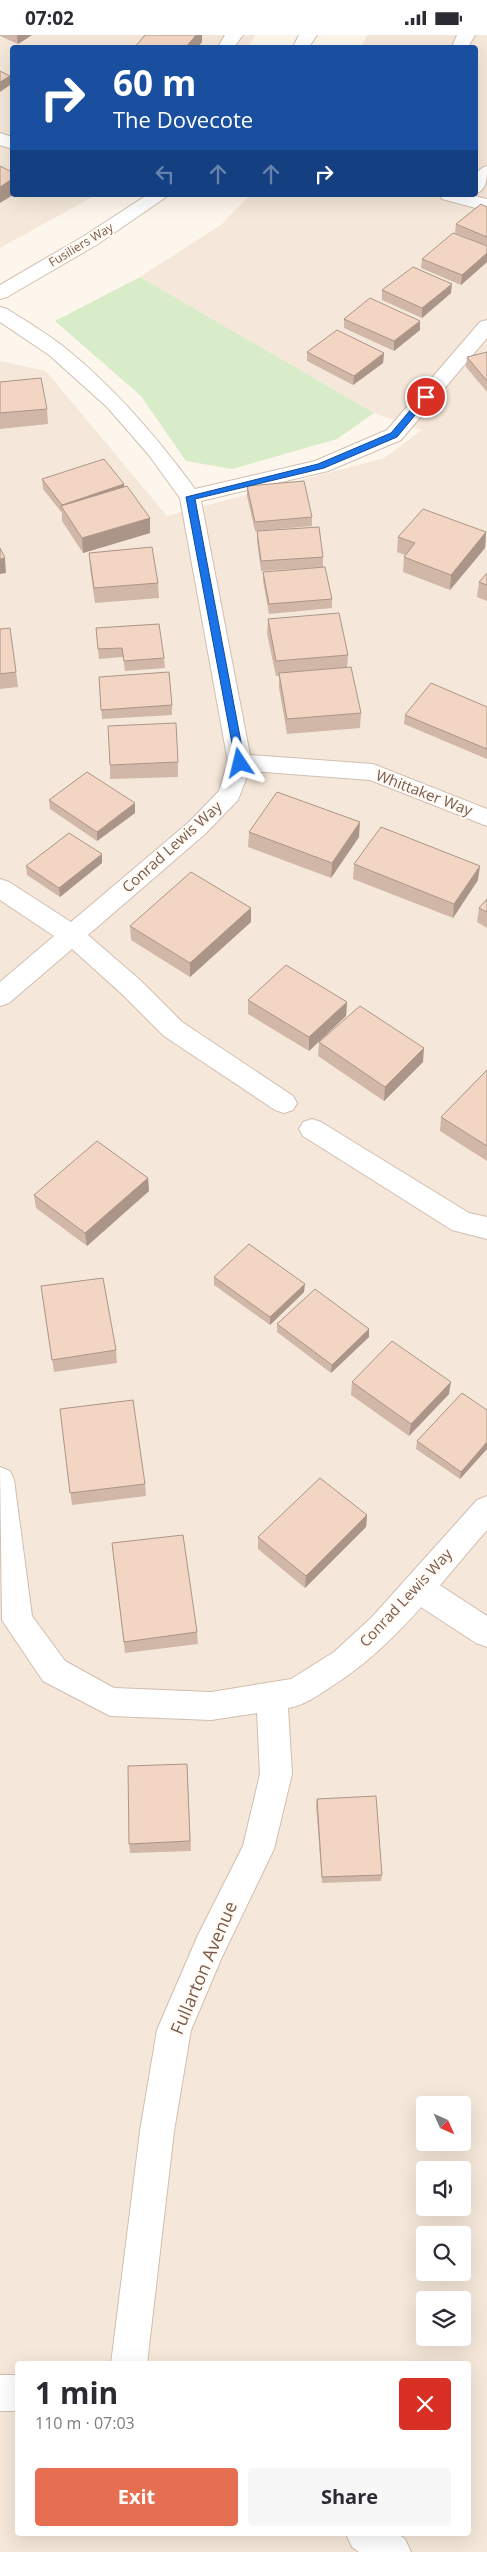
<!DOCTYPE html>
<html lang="en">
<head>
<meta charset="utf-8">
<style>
	body { margin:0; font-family:"Open Sans",sans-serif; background:#f7f7f7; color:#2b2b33; height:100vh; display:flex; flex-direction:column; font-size:19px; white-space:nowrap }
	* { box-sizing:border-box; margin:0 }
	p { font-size:16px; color:#7c7c81 }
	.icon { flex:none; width:28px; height:28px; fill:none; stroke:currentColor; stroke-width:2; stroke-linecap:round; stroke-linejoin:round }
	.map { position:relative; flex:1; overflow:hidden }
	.panel { position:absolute; left:15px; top:2326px; width:456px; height:175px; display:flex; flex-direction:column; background:#fff; border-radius:5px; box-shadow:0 5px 20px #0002 }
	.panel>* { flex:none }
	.top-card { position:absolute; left:10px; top:10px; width:468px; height:152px; border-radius:5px; box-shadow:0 5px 20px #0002; background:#1a4fa0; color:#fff; overflow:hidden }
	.needle { width:32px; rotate:135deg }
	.buttons { position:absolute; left:416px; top:2061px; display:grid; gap:10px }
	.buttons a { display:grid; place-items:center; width:55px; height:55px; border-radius:5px; background:#fff; box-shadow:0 5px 20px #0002; font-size:25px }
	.pin { position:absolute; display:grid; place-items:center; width:42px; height:42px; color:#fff; margin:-21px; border:2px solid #fff; border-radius:50%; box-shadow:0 1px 5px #0007 }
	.me { position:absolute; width:55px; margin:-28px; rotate:350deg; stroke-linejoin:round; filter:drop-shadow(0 0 4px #0008) }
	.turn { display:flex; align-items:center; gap:18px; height:105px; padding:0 20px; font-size:22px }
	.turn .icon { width:65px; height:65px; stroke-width:2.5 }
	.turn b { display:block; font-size:35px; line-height:42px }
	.lanes { display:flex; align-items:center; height:48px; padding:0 20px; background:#0003; justify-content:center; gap:25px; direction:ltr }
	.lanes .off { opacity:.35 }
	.round { display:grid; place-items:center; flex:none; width:52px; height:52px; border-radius:5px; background:#f7f7f7 }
	.summary { display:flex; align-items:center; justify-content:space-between; height:85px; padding:0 20px }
	h1 { font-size:30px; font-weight:700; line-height:38px }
	.primary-button { display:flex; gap:10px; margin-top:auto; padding:10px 20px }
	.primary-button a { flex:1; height:58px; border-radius:5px; background:#e76f51; color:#fff; font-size:20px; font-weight:700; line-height:58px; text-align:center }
	.primary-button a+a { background:#f7f7f7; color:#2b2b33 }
	.status { display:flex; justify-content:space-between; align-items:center; height:35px; padding:0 25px; background:#fff; direction:ltr }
	.status svg { height:14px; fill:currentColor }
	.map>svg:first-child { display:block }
	.residential { fill:#f5e8da; fill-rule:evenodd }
	.green { fill:#d8ecc9 }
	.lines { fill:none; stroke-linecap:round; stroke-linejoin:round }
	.lane-casing { stroke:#d1beb0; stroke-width:2 }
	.street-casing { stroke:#d1beb0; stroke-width:2 }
	.lane { fill:#fff; fill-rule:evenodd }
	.street { fill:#fff; fill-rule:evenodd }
	.wall { fill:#d1b7a8 }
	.shaded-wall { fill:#aa9588 }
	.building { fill:#f3d5c3; stroke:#aa9588 }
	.route { fill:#1a73e8; stroke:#114b97 }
	.labels { text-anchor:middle; stroke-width:4; stroke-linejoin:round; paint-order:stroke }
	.far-street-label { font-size:12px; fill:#7a5c4d; stroke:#fffaf3 }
	.street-label { font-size:15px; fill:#7a5c4d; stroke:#fffaf3 }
	.near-street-label { font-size:18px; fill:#7a5c4d; stroke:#fffaf3 }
</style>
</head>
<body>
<div class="status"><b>07:02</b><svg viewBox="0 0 49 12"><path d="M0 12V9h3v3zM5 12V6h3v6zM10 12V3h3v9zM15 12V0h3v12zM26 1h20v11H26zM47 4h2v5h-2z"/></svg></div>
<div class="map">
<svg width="487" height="2517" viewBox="0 0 487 2517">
	<rect width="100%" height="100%" fill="#fdf6ec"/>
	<g class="residential">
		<path d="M0 0H255L248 12H12V160H96L0 213Z"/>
		<path d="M367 0H487V2517H0V326L46 336 167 481 384 423 422 395 374 378 140 242 222 189 250 160H475V12H361ZM425 2070H462V2108H425ZM425 2135H462V2172H425ZM425 2200H462V2238H425ZM425 2265H462V2302H425ZM18 2329H469V2499H18Z"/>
	</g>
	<path class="green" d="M140 242 374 378 337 404 232 434 186 426 141 361 55 286Z"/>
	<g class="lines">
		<g class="lane-casing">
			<g id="lane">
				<path d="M457 0H475L468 12H452Z"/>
				<path d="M487 131C487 144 487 155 475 159 475 146 473 135 487 131Z"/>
				<path d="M440 160H471L487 164V176L442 164Z"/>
				<path d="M418 1540 429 1543 487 1581V1612L476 1608 407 1563 403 1553 407 1543Z"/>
			</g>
		</g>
		<g class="street-casing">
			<g id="street">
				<path d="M225 0H243L234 12H218Z"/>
				<path d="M299 0H317L309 12H293Z"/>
				<path d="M0 98 12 102V114L0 110Z"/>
				<path d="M147 160H169L98 209 7 262 0 264V250L84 201Z"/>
				<path d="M0 272 7 274C26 286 46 298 64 312 115 353 157 402 195 454L315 426 387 395 480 287 487 285V303L401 405 328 436 201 466 250 720 373 729 487 774V791L370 745 249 736 238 765 205 799 88 900 140 945 182 987 293 1061 297 1068 293 1075 284 1078 275 1075 164 1001 122 959 72 914 9 968 0 971V947L54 901 0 865V844L9 847 71 887 189 787 219 756 228 727 180 463 148 419 107 372 49 320 0 287Z"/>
				<path d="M312 1084 321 1087 469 1178 487 1182V1204L452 1195 303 1101 299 1094 303 1087Z"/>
				<path d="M0 1432 10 1436 14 1445 32 1581 65 1626 114 1653 211 1657 291 1644 334 1617 372 1582 477 1465 487 1461V1495C438 1551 393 1614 329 1653 316 1662 304 1670 288 1673L292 1739 274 1814 222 1922 191 1995 174 2096 147 2329H111L140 2096 157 1995 198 1900 243 1811 260 1739 257 1678 211 1685 110 1681 43 1646 2 1585Z"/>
				<rect x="0" y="2340" width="18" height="36"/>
				<path d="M346 2499H398L405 2504 411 2517H359L352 2512Z"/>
			</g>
		</g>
		<use href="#lane" class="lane"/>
		<use href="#street" class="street"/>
	</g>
	<g class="wall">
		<path d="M0 0H32L18 9 0 1Z"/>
		<path d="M487 172V211L455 198 456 189Z"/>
		<path d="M487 211V227L461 250 421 233 422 224Z"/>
		<path d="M382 255 451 258 422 283 382 265Z"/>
		<path d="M344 284 420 295 394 316 344 293Z"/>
		<path d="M307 317 384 318 383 328 353 350 307 326Z"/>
		<path d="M487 317V357L466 332 467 322Z"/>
		<path d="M0 347 47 374 48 389 0 394Z"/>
		<path d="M42 444 124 452 150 483V498L83 518 62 486V478L43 454Z"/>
		<path d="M247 451 312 482V491L255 496 247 461Z"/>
		<path d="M257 496 323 522V532L261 536 257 506Z"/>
		<path d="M486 497 485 513 450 555 403 537 404 522 405 520 397 517 398 502Z"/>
		<path d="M89 518 158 548 159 563 95 568 90 533Z"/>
		<path d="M263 537 332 564V573L269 579 263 546Z"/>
		<path d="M487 538V566L477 562 479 547Z"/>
		<path d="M268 584 348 620 347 633 361 678 360 693 287 699 279 653V641H276L267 599Z"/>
		<path d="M96 593 164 623 165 633 125 636 123 622 99 624Z"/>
		<path d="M0 594 16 637 18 652 0 654Z"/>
		<path d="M99 642 172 670V680L102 684Z"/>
		<path d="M487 672V724L404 689 405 680Z"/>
		<path d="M178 727V742L110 744V730Z"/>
		<path d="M49 765 135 778 97 806 50 774Z"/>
		<path d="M249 797 359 802 331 843 248 812Z"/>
		<path d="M102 828 60 862 27 840 26 831Z"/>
		<path d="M354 829 478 845 453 883 353 844Z"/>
		<path d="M487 864V893L477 887 479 873Z"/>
		<path d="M251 873V887L190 942 131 905 130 891Z"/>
		<path d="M248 965 347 967 346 981 309 1016 248 979Z"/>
		<path d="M319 1007 423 1027 384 1066 318 1021Z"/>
		<path d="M487 1035V1126L440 1096 441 1082Z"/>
		<path d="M148 1143 149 1156 87 1211 36 1173 34 1160Z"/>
		<path d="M214 1242 304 1257 270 1290 214 1250Z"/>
		<path d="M43 1264 116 1315 117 1328 54 1337Z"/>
		<path d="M277 1289 369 1302 331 1338 277 1297Z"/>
		<path d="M352 1347 449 1359 409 1401 351 1360Z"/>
		<path d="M60 1374 145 1449 146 1461 72 1470Z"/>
		<path d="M487 1375V1414L460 1444 416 1414 417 1406Z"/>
		<path d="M367 1480 366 1492 305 1553 258 1514V1502Z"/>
		<path d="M112 1508 197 1597 198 1609 125 1618Z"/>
		<path d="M187 1729 191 1816 130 1818 129 1809Z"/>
		<path d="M317 1764 382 1840 381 1846 322 1848 316 1770Z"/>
	</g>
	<g class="shaded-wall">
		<path d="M17 0H32L18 9Z"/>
		<path d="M196 0H202V7L198 12H186Z"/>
		<path d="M10 41V50L0 57V47Z"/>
		<path d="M12 144 13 160 0 168V152Z"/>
		<path d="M487 218V227L461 250 462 240Z"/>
		<path d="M452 249 451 258 422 283V273Z"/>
		<path d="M420 286V295L394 316V306Z"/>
		<path d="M384 318 383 328 353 350 354 341Z"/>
		<path d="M124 449 125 459 62 470Z"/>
		<path d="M150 483V498L83 518 82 503Z"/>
		<path d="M486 497 485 513 450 555 451 540Z"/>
		<path d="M5 523 6 538 0 539V524Z"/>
		<path d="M135 768V778L97 806V797Z"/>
		<path d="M360 787 359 802 331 843 332 828Z"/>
		<path d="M102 819V828L60 862 59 853Z"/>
		<path d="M480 831 478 845 453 883 454 869Z"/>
		<path d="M251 873V887L190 942V928Z"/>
		<path d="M347 967 346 981 309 1016V1002Z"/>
		<path d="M424 1013 423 1027 384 1066 385 1052Z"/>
		<path d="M148 1143 149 1156 87 1211 85 1198Z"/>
		<path d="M305 1249 304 1257 270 1290V1282Z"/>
		<path d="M369 1294V1302L331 1338 332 1330Z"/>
		<path d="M451 1347 449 1359 409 1401 411 1389Z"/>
		<path d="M487 1407V1414L460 1444 461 1437Z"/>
		<path d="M367 1480 366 1492 305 1553 306 1541Z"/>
	</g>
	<g class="building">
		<path d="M145 0H196L186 12H135Z"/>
		<path d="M0 36 10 41 0 47Z"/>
		<path d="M0 131 12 137V144L0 152Z"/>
		<path d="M481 169 487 172V202L456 189Z"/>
		<path d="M453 198 487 211V218L462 240 422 224Z"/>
		<path d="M413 232 452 249 422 273 382 255Z"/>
		<path d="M370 263 420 286 394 306 344 284Z"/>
		<path d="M337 295 384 318 354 341 307 317Z"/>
		<path d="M487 317V346L467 322Z"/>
		<path d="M41 343 47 374 0 378V347Z"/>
		<path d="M104 424 124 449 62 470 42 444Z"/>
		<path d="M304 446 312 482 255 487 247 451Z"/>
		<path d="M127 451 150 483 82 503 61 471Z"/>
		<path d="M423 474 486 497 451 540 404 522 415 508 398 502Z"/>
		<path d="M319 492 323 522 261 526 257 496Z"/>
		<path d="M152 512 158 548 94 553 89 518Z"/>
		<path d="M0 513 5 523 0 524Z"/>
		<path d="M325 532 332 564 269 569 263 537Z"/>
		<path d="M487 538V550L479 547Z"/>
		<path d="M339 578 348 620 276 626 268 584Z"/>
		<path d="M159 589 164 623 124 626 122 613 98 614 96 593Z"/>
		<path d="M10 593 16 637 0 639V594Z"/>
		<path d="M351 632 361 678 287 684 279 638Z"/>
		<path d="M169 637 172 670 101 675 99 642Z"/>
		<path d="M431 648 487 672V714L405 680Z"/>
		<path d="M176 688 178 727 110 730 108 691Z"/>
		<path d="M87 737 135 768 97 797 49 765Z"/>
		<path d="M277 757 360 787 332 828 249 797Z"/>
		<path d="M381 792 480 831 454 869 354 829Z"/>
		<path d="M69 798 102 819 59 853 26 831Z"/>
		<path d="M191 837 251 873 190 928 130 891Z"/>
		<path d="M487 864V877L479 873Z"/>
		<path d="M286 930 347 967 309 1002 248 965Z"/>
		<path d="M360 971 424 1013 385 1052 319 1007Z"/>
		<path d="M487 1035V1111L441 1082Z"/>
		<path d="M97 1106 148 1143 85 1198 34 1160Z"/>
		<path d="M249 1209 305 1249 270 1282 214 1242Z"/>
		<path d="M103 1243 116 1315 52 1325 41 1251Z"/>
		<path d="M315 1254 369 1294 332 1330 277 1289Z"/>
		<path d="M392 1306 451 1347 411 1389 352 1347Z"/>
		<path d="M462 1358 487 1375V1407L461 1437 417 1406Z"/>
		<path d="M133 1365 145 1449 70 1458 60 1374Z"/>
		<path d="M320 1443 367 1480 306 1541 258 1502Z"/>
		<path d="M183 1500 197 1597 124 1607 112 1508Z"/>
		<path d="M187 1729 190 1806 129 1809 128 1731Z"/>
		<path d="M376 1761 382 1840 322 1842 317 1764Z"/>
	</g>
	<path class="route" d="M423 360 430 362 397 402 324 433 195 464 245 728 240 731 236 730 186 462 318 429 391 398Z"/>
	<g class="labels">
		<g class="far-street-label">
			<text transform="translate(81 210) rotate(-31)" y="4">Fusiliers Way</text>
		</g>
		<g class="street-label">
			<text transform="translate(424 758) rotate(21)" y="5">Whittaker Way</text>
			<text transform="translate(172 812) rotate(-42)" y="5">Conrad Lewis Way</text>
			<text transform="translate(406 1563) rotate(-47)" y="5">Conrad Lewis Way</text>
		</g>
		<g class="near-street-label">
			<text transform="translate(204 1933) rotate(-67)" y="6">Fullarton Avenue</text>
		</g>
	</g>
</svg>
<div class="buttons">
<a><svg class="needle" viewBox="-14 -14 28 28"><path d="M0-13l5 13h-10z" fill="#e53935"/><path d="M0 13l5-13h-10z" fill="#7c7c81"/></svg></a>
<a><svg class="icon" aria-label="sound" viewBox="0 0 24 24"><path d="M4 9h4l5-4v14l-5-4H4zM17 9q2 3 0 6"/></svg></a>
<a><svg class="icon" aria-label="search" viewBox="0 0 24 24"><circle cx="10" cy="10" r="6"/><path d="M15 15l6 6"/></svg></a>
<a><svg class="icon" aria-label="layers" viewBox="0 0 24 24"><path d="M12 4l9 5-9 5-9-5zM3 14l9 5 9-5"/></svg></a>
</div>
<div class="pin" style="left:426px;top:362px;background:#d93025"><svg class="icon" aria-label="arrive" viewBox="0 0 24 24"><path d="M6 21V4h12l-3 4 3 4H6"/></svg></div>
<svg class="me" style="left:240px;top:728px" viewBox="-20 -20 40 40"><path d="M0-17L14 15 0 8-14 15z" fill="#1a73e8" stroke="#fff" stroke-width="4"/></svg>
<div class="top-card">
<div class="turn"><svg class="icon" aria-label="right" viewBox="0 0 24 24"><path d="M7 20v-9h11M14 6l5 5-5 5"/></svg><div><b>60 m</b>The Dovecote</div></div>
<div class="lanes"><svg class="icon off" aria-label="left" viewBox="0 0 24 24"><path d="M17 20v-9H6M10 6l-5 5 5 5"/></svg><svg class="icon off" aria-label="ahead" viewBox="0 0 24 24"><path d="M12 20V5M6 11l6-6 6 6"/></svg><svg class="icon off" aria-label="ahead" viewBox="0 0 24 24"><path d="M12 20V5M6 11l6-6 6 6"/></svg><svg class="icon" aria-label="right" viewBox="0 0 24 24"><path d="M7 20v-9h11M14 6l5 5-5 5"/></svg></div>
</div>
<section class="panel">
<div class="summary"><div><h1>1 min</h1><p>110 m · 07:03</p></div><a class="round" style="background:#d93025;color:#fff"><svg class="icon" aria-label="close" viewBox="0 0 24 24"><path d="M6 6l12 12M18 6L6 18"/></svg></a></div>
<div class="primary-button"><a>Exit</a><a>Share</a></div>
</section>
</div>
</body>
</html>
